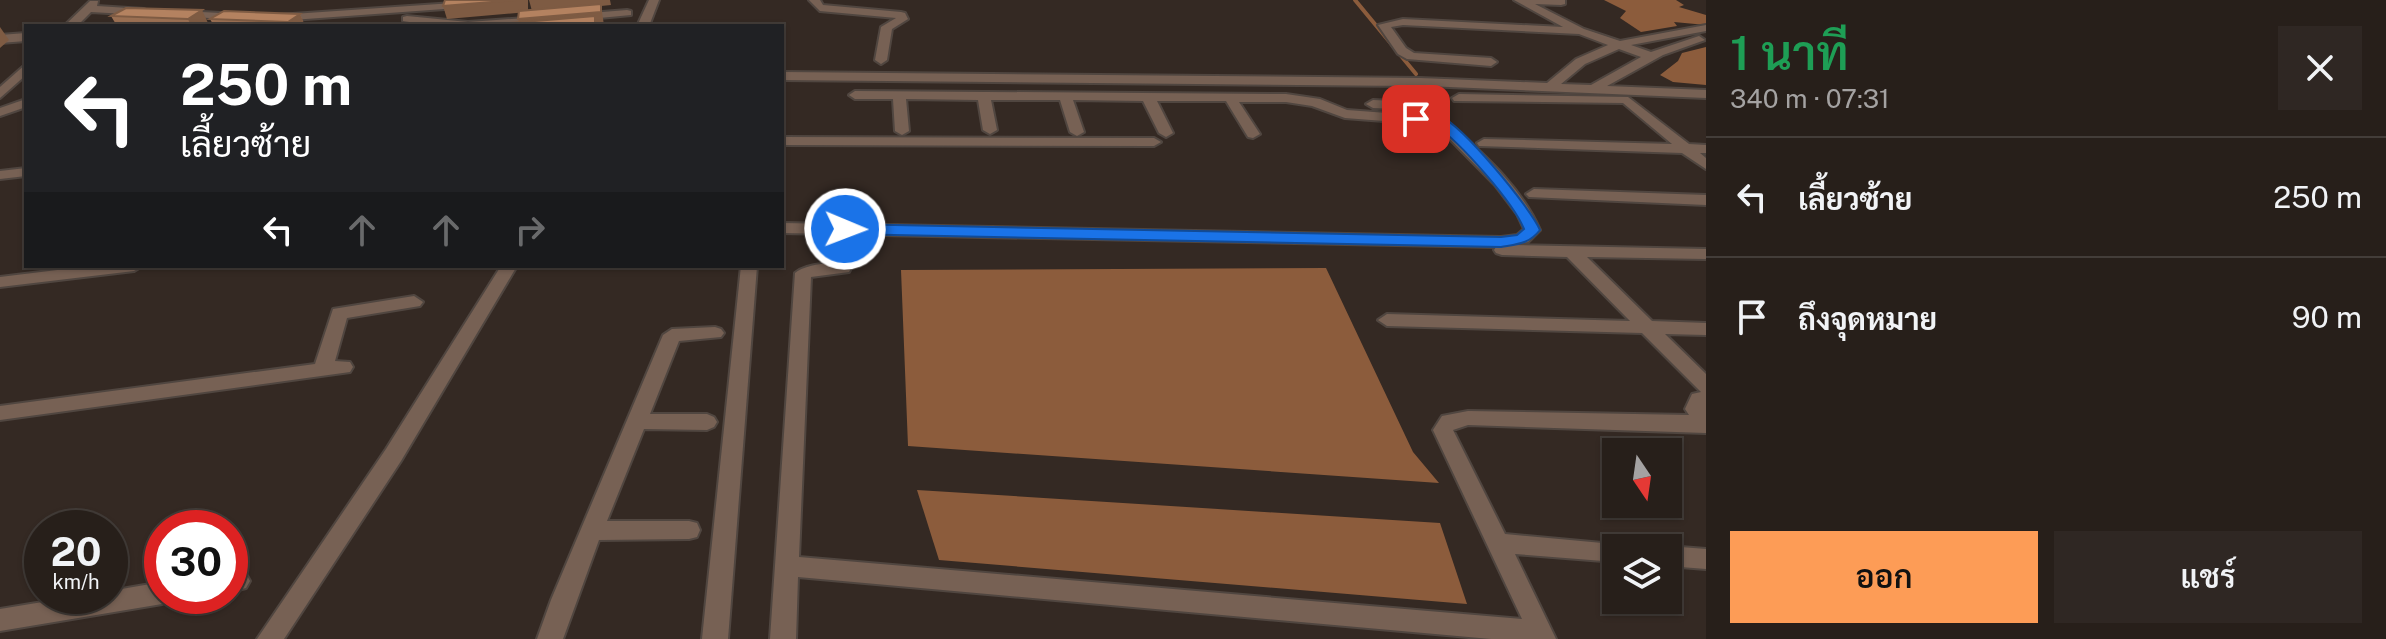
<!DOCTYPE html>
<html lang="th">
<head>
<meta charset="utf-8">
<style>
	body { margin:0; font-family:"Public Sans",Sarabun,sans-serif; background:#2f2723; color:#f1f3f6; height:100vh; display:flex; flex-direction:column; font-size:30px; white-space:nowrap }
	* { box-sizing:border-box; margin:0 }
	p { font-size:26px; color:#a4a2a2 }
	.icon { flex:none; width:44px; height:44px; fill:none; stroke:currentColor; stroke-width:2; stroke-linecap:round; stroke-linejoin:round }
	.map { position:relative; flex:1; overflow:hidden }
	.sheet { display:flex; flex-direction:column; background:#271f1a; width:680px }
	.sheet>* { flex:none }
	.banner { position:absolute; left:24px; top:24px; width:760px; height:244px; border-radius:0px; box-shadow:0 2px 6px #0004,0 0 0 2px #433d39; background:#202124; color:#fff; overflow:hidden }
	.needle { width:52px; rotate:167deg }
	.fabs { position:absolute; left:1602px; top:438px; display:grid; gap:16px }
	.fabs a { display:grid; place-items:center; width:80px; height:80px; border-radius:0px; background:#271f1a; box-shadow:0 2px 6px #0004,0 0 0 2px #433d39; font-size:40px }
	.speed { position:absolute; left:24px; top:510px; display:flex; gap:16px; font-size:40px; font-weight:700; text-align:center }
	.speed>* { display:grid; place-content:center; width:104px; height:104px; border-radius:50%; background:#271f1a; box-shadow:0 2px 6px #0004,0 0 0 2px #433d39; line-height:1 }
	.speed small { font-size:20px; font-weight:400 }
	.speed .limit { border:12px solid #d22; background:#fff; color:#111 }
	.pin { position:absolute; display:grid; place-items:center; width:68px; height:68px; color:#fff; margin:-34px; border-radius:16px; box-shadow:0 4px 12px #0006 }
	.me { position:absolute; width:88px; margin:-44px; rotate:91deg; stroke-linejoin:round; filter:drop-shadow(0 0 6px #0008) }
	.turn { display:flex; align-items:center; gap:28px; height:168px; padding:0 24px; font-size:36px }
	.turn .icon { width:104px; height:104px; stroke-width:2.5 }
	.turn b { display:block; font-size:56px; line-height:68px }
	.lanes { display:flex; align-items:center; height:76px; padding:0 24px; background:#0003; justify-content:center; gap:40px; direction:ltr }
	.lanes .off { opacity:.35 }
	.round { display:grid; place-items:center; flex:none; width:84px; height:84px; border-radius:0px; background:#2f2723 }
	.overview { display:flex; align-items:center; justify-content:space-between; height:136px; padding:0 24px }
	h1 { font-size:48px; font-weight:600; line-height:60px; color:#1e9e55 }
	.primary-button { display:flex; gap:16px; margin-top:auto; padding:16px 24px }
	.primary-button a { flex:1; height:92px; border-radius:0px; background:#fd9c56; color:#111; font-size:32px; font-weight:600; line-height:92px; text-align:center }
	.primary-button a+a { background:#2f2723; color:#f1f3f6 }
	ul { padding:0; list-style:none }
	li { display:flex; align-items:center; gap:24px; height:120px; padding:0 24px; border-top:2px solid #433d39 }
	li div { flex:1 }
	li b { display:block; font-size:30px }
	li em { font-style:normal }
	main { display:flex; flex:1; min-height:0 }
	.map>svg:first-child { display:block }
	.water { fill:#8c5c3c }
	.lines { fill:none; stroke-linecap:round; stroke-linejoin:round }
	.stream { stroke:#8c5c3c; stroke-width:4 }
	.minor-casing { stroke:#504640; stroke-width:4 }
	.minor { fill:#776154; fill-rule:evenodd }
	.wall { fill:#9b7053 }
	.shaded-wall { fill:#7e5b43 }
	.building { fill:#b48260; stroke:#7e5b43; stroke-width:2 }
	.route { fill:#1a73e8; stroke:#114b97; stroke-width:2 }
</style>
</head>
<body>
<main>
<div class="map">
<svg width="1706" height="639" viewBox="0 0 1706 639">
	<rect width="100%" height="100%" fill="#342923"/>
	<g class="water">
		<path d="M1604 0H1676L1684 5 1679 7 1706 15V25L1674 22 1677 26 1641 32 1620 18 1626 11Z"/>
		<path d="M1706 47V85L1673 82 1660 75 1678 61 1682 53Z"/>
		<path d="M1326 268 1413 452 1439 483 908 446 901 270Z"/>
		<path d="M917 490 1440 523 1467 604 939 560Z"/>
	</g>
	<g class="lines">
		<path class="stream" d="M1355 0 1416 74"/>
		<g class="minor-casing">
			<g id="minor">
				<path d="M649 0H659L649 26H637Z"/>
				<path d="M809 0H820L823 5 901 12 905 13 908 19 892 29 887 60 881 64 875 60 881 27 896 18 820 11Z"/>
				<path d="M1514 0H1565V4L1561 5 1535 4 1584 29 1620 41 1706 25V31L1631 45 1651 52 1699 36 1705 40 1663 55 1607 86 1706 90V98L1426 86 1424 95 1429 104C1469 143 1517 178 1540 230L1528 242 1512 245 1706 249V259L1587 257 1652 321 1706 323V335L1665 334 1706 374V433L1468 425 1453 430 1505 534 1624 545 1626 548H1616V562L1515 554 1556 639H1491L798 577 796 639H770L795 273C805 264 841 259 851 268L849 272 811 277 799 557 1522 619 1433 430 1442 416 1468 411 1689 415 1685 409 1692 394 1701 392 1642 333 1387 326 1378 320 1387 314 1630 321 1567 257 1502 255 1496 253 1494 250 1496 247 782 233V223L1501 237 1517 235 1524 229 1517 214 1495 185 1436 125 1345 118 1312 106 1286 102H1239L1260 134 1253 138 1248 137 1226 101H1157L1173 133 1166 137 1159 133 1143 101 1073 100 1084 132 1077 136 1070 132 1060 100H991L997 130 990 134 983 130 978 100 906 99 909 131 902 135 895 131 893 99H855L849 95 855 91 1286 94 1320 99 1347 110 1427 116 1420 110 1373 108 1366 104 1373 100 1415 102 1412 95 1413 86 782 80V72L1420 78 1547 83 1576 59 1608 45 1579 34 1403 25 1391 27 1406 48 1414 53 1491 58 1497 62 1491 66 1407 59 1398 54 1378 25 1403 19 1563 27ZM1619 49 1641 57 1591 85 1561 84 1585 64Z"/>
				<path d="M90 1H98L97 6 144 9 150 12 144 15 91 12 77 26H64Z"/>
				<path d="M468 2 472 3V7L278 21 272 18 278 15Z"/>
				<path d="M627 10 631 11V15L578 20 572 17 578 14Z"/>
				<path d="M182 11 240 14 246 17 240 20 178 16V12Z"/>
				<path d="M407 16 468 22 541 17 547 20C528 32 428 26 403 21V17Z"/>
				<path d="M26 33V41L0 43V35Z"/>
				<path d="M26 64V75L0 98V87Z"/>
				<path d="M1459 94 1628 97 1689 144 1706 145V153H1700L1706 158V169L1682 153 1479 146 1477 143 1484 139 1672 144 1623 103 1454 101 1452 98Z"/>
				<path d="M26 99V107L0 116V108Z"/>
				<path d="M782 137 1154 138 1161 142 1154 146 782 145Z"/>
				<path d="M26 168V176L0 179V171Z"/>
				<path d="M1534 189 1706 195V205L1529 197 1526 194Z"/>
				<path d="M90 266H142L134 271 0 287V277Z"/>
				<path d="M501 266H517L401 461 284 639H257L386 449Z"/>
				<path d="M741 266H757L728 639H702Z"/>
				<path d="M414 296 423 302 420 306 347 318 335 361 350 362 353 367 350 372 0 420V406L315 364 333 309Z"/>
				<path d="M715 327 721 329 724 333 721 337 679 341 650 414H707L714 417 717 422 714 427 707 430 644 429 607 521H689L697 523 700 530 697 537 689 539 599 540 563 639H537L551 600 663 335 672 329Z"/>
				<path d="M1668 546 1706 549V569L1668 566V548H1663Z"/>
				<path d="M238 571 246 574 250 581 246 588 230 592V572Z"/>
				<path d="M162 582V596H173L171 600 162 604 0 631V609L79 596H110V591Z"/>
			</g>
		</g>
		<use href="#minor" class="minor"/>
	</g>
	<g class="wall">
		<path d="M126 8 208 23 204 26H117L111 16Z"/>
		<path d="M300 14 305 26H214L210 19Z"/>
	</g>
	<g class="shaded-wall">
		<path d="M516 0H528V12L447 19 443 6Z"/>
		<path d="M529 0H610L611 5 601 6 604 25 520 26 518 19 532 11Z"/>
		<path d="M202 10 208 23 204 26H191L188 19Z"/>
		<path d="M300 14 305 26H290L288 22Z"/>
		<path d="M0 27 9 40 0 48Z"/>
	</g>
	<g class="building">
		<path d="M445 0H516L443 6Z"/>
		<path d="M601 4V12L518 19 519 11Z"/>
		<path d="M126 8 202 10 188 19 111 16Z"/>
		<path d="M224 11 300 14 288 22 210 19Z"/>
		<path d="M595 16V24L578 26H511V23Z"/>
		<path d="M502 23V26H470Z"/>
	</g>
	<path class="route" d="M1416 115C1423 116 1434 115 1441 117 1463 126 1530 207 1540 230 1529 244 1518 244 1501 247L845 234 837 229 845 224 1501 237 1517 235 1524 229C1513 202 1460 142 1436 126 1429 122 1418 124 1411 122V116Z"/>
</svg>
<div class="fabs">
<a><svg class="needle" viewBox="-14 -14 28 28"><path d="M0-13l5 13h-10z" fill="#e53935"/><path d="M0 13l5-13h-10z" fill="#a4a2a2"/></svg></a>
<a><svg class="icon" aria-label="layers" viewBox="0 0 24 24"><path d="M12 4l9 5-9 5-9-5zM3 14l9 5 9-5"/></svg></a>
</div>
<div class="speed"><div>20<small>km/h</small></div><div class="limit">30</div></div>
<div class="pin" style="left:1416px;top:119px;background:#d93025"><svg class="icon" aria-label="arrive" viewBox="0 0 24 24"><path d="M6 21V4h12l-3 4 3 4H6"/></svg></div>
<svg class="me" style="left:845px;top:229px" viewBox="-20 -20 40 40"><circle r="17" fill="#1a73e8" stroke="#fff" stroke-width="3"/><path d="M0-11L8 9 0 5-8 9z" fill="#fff"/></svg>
<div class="banner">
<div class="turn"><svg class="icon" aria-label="left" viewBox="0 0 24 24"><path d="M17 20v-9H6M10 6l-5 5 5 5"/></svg><div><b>250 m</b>เลี้ยวซ้าย</div></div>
<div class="lanes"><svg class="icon" aria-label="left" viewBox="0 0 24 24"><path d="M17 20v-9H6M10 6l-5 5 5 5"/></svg><svg class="icon off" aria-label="ahead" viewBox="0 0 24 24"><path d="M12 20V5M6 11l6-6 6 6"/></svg><svg class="icon off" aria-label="ahead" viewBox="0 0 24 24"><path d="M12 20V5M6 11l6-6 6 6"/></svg><svg class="icon off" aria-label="right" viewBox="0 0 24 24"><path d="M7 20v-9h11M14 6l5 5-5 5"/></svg></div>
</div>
</div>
<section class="sheet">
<div class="overview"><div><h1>1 นาที</h1><p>340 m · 07:31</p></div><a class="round"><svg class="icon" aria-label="close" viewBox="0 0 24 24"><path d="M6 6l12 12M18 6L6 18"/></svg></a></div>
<ul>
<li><svg class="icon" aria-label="left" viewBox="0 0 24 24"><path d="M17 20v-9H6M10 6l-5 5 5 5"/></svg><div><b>เลี้ยวซ้าย</b></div><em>250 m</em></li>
<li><svg class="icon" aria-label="arrive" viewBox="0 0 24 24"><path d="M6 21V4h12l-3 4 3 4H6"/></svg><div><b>ถึงจุดหมาย</b></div><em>90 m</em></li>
</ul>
<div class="primary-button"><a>ออก</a><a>แชร์</a></div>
</section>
</main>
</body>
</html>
